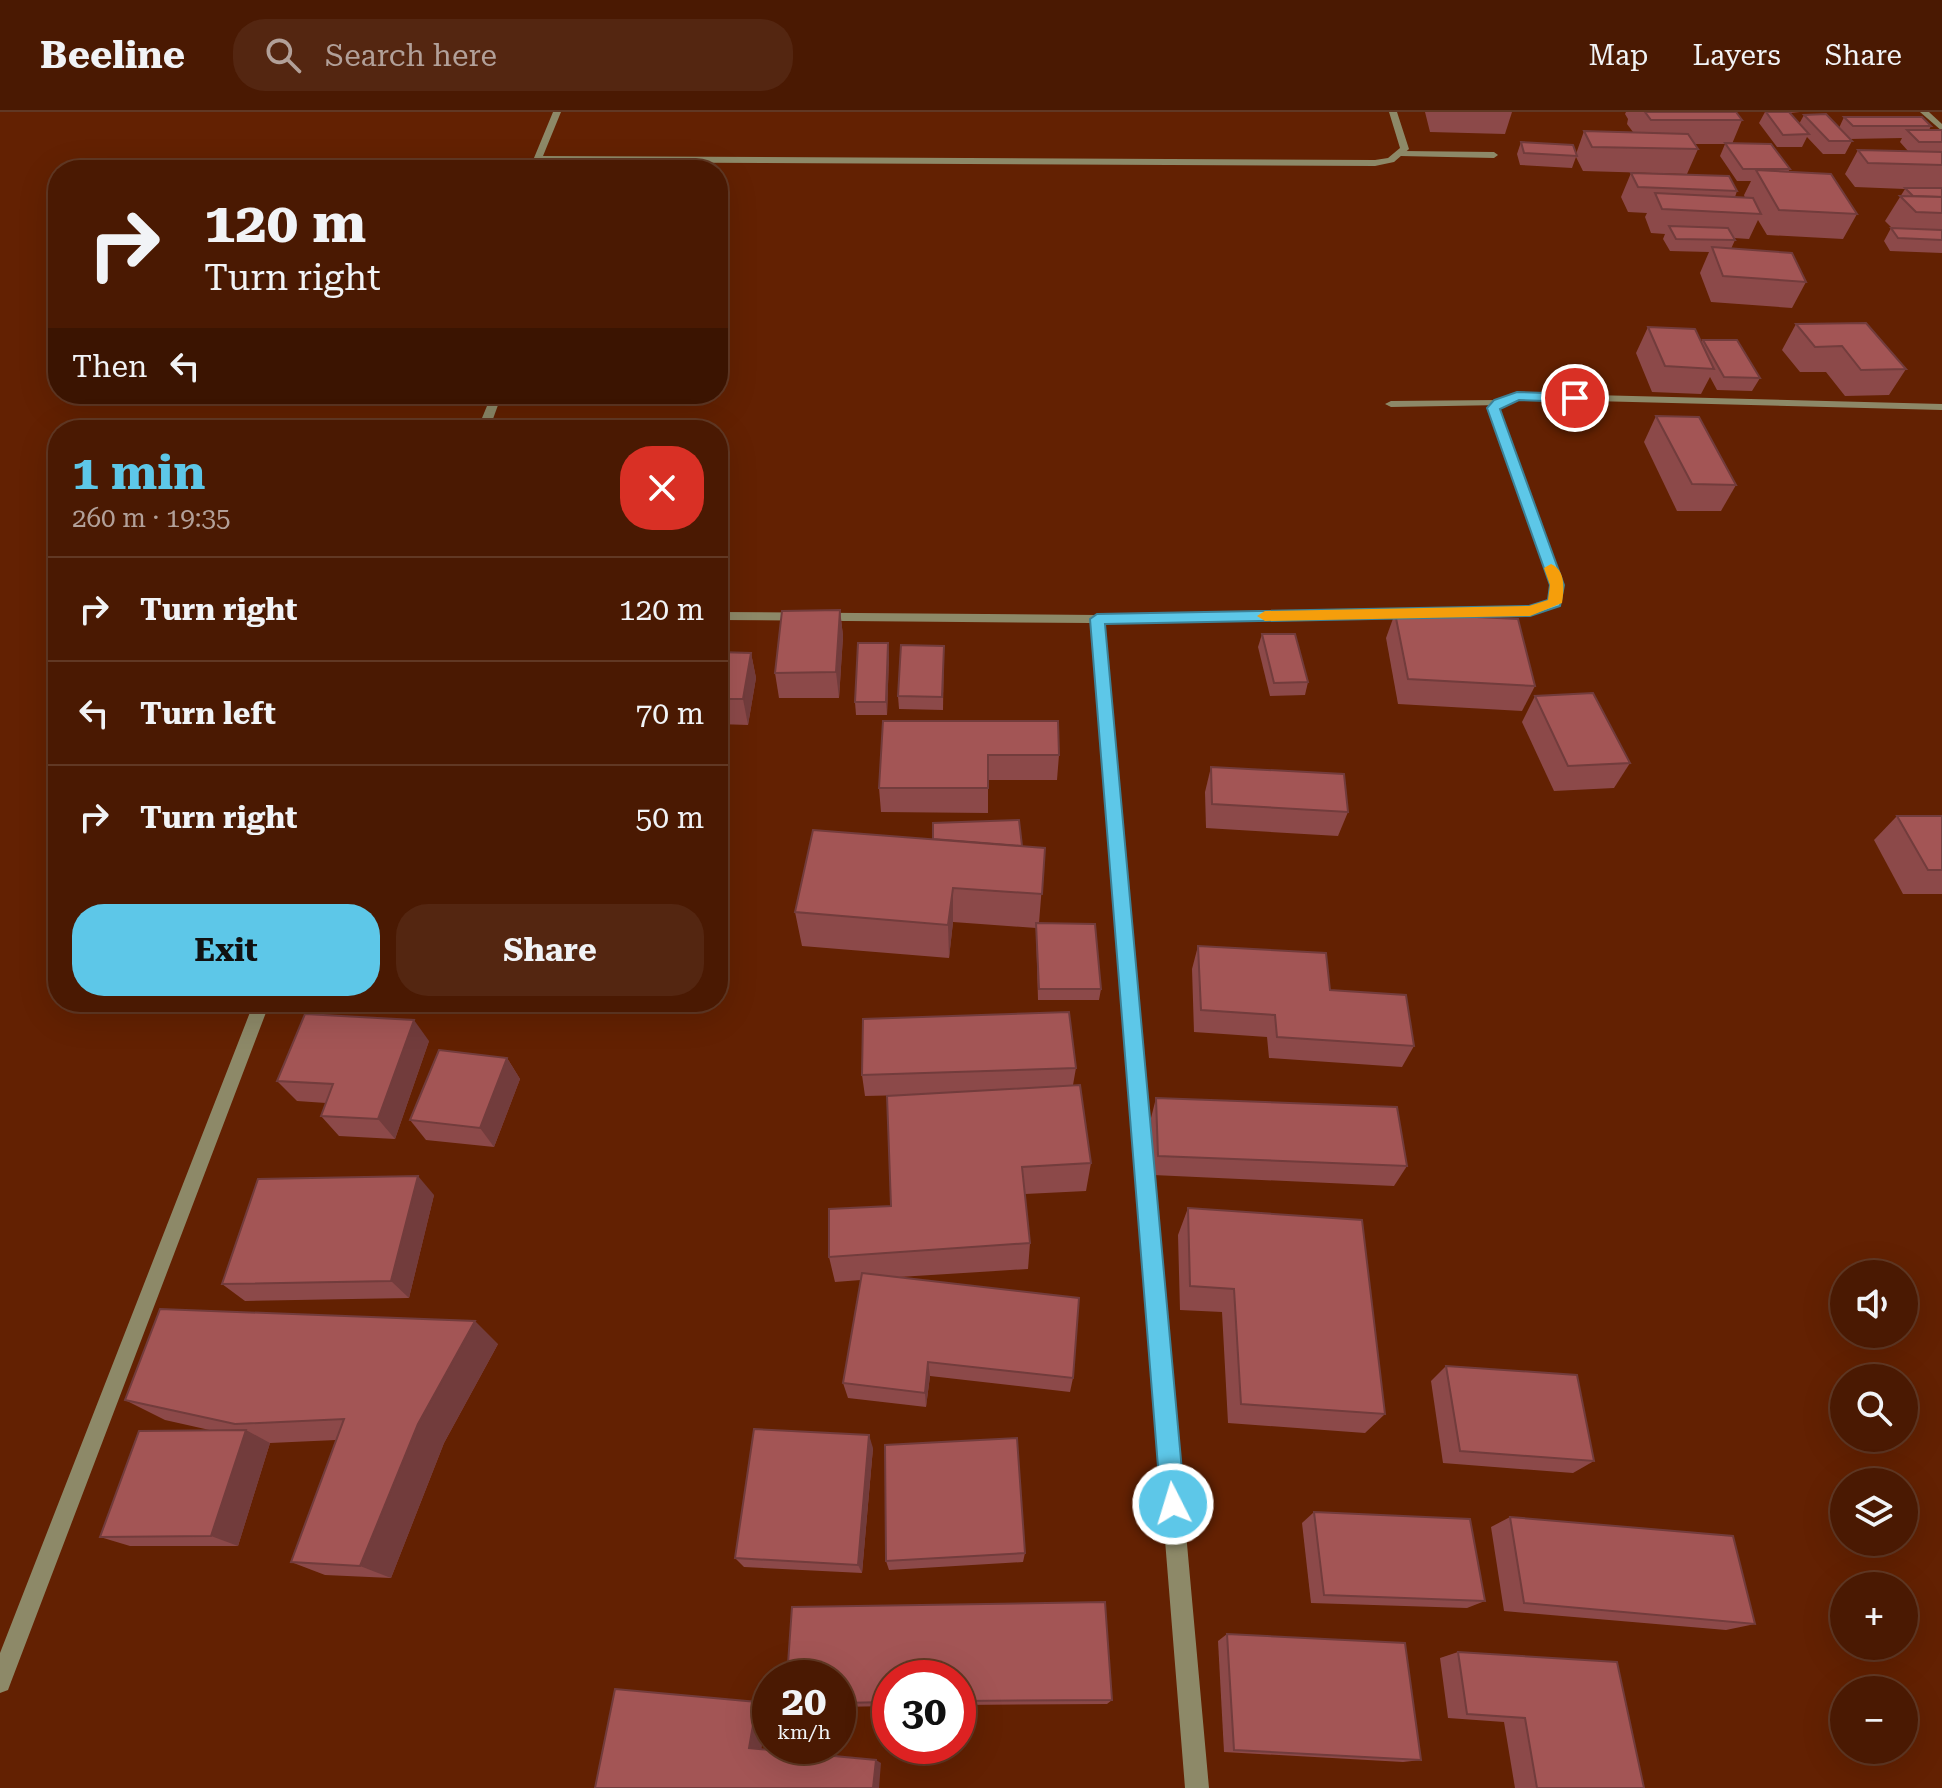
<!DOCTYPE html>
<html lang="en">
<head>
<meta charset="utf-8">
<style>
	body { margin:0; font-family:"Roboto Serif",serif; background:#542611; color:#f1f3f6; height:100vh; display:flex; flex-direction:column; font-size:30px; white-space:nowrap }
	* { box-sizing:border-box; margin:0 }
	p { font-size:26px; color:#b2a099 }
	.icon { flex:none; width:44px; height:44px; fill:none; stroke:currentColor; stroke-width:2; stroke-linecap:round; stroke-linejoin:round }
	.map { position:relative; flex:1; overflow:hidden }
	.drawer { position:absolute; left:48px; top:308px; width:680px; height:592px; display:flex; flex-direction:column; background:#4a1902; border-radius:32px; box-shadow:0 8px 32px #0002,0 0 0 2px #613824 }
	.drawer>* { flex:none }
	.banner { position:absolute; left:48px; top:48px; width:680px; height:244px; border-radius:32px; box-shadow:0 8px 32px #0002,0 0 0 2px #613824; background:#4a1902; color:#f1f3f6; overflow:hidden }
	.fabs { position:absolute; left:1830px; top:1148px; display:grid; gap:16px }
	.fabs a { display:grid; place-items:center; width:88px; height:88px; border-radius:50%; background:#4a1902; box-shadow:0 8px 32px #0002,0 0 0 2px #613824; font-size:40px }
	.speed { position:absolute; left:752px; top:1548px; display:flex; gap:16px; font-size:40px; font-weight:700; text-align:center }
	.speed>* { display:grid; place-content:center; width:104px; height:104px; border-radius:50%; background:#4a1902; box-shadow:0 8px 32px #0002,0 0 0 2px #613824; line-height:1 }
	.speed small { font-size:20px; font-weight:400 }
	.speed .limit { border:12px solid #d22; background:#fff; color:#111 }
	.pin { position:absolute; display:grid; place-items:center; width:68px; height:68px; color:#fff; margin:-34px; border:4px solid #fff; border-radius:50%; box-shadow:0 2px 8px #0007 }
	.me { position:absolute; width:88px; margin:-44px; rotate:355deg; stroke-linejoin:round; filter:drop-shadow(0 0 6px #0008) }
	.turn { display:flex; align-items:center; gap:28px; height:168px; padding:0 24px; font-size:36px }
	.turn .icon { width:104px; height:104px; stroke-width:2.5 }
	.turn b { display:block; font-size:56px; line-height:68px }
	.then { display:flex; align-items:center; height:76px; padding:0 24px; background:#0003; gap:16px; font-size:30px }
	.round { display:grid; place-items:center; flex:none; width:84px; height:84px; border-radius:32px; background:#542611 }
	.overview { display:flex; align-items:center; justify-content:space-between; height:136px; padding:0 24px }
	h1 { font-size:48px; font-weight:700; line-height:60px; color:#5dc7e8 }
	.primary-button { display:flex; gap:16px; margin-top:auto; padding:16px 24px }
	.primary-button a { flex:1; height:92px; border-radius:32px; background:#5dc7e8; color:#111; font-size:32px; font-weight:700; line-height:92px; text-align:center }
	.primary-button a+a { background:#542611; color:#f1f3f6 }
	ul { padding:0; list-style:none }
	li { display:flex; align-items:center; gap:24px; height:104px; padding:0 24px; border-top:2px solid #613824 }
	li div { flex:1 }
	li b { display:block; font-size:30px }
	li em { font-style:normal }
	header { display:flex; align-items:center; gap:48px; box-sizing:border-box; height:112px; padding:0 40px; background:#4a1902; border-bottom:2px solid #613824 }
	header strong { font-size:38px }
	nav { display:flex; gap:44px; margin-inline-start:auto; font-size:28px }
	.search { width:560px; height:72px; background:#542611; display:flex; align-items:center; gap:20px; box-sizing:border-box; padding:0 28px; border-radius:32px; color:#b2a099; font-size:30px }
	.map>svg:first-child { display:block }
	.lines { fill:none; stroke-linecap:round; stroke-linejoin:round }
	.service { fill:#8d8968; fill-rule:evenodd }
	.minor { fill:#8d8968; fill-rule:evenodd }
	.tertiary { fill:#8d8968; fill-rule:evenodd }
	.wall { fill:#8c4949 }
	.shaded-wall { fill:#723c3c }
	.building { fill:#a35555; stroke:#723c3c; stroke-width:2 }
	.route { fill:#5dc7e8; stroke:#3c8197; stroke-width:2 }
	.slow { fill:#f59e0b }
</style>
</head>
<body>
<header>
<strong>Beeline</strong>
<div class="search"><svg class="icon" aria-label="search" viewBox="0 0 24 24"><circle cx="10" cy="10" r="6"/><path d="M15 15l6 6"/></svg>Search here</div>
<nav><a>Map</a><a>Layers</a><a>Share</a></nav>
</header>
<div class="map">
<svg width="1942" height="1676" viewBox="0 0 1942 1676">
	<rect width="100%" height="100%" fill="#632102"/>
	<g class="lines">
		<g class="service">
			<path d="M1403 39 1494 40 1498 43 1494 46 1400 44 1399 42Z"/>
			<path d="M1498 288 1502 289V293L1391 295 1385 292 1391 289Z"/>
		</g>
		<g class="minor">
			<path d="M553 0H561L543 44 1375 48 1388 46 1400 36 1389 0H1397L1409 37 1394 50 1375 54 541 50 537 58H529Z"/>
			<path d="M1517 281 1942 292V298L1518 287 1499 297 1563 473 1560 494 1530 503 1104 511 1209 1676H1185L1091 511 718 508V500L1097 503 1529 495 1549 489 1551 473 1487 296 1494 289Z"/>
			<path d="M492 282H502L489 318H477Z"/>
			<path d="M254 890H270L11 1570 8 1578 0 1581V1541Z"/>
		</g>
		<path class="tertiary" d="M1920 0H1929L1942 12V19Z"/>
	</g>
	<g class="wall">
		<path d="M1425 0H1512L1505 22 1430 20Z"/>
		<path d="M1626 0H1736L1742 8 1732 32 1790 57 1788 60 1857 102 1843 127 1767 123 1758 108 1749 127 1734 126 1735 128 1731 137 1806 170 1792 196 1711 190 1700 161 1709 140 1670 139 1663 127 1665 122 1651 121 1645 105 1647 101 1628 100 1621 85 1631 61 1737 79 1735 85 1745 86 1744 83 1751 69H1737L1720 44 1725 32H1694L1698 37 1687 62 1583 59 1576 45 1572 56 1520 53 1517 42 1521 30 1576 42 1584 19 1633 20 1627 12 1628 7 1625 2Z"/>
		<path d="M1765 0H1800L1789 1 1799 12 1804 3 1839 16 1844 5 1931 14 1929 18H1942V141L1890 139 1884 129 1891 116H1892L1885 109 1905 77 1855 75 1845 62 1858 38 1908 39 1900 30 1902 26 1849 27 1852 29 1845 42H1823L1807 25 1802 35H1777L1759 11Z"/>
		<path d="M1796 212 1906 257 1889 283 1845 284 1826 260H1800L1782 238Z"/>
		<path d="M1648 215 1701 230 1703 228 1760 266 1752 279 1717 278 1710 265 1701 282 1652 280 1636 241Z"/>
		<path d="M1656 304 1736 373 1721 399H1677L1644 330Z"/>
		<path d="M718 497H725L730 523 727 540 751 541 756 566 748 613 718 612Z"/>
		<path d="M840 498 843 524 839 586H779L775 561Z"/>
		<path d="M1395 501 1535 574 1522 599 1398 592 1386 526Z"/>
		<path d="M1262 522 1308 570 1305 583 1270 584 1258 535Z"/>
		<path d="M888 531 889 544 887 603H856L855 590Z"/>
		<path d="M944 534 943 598 899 597 898 584Z"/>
		<path d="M1535 584 1630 651 1614 676 1554 679 1522 610Z"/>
		<path d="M883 609 1059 643 1057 668H988V701L881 700 879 676Z"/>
		<path d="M1211 655 1348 700 1338 724 1206 716 1205 680Z"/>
		<path d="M1897 704H1942V782H1903L1874 728Z"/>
		<path d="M1022 734 1045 736 1039 811 1101 877 1099 888H1038L1036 816 953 810 949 846 802 834 795 800Z"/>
		<path d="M1198 834 1330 878 1414 934 1402 955 1269 946 1267 925 1194 920 1192 857Z"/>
		<path d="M429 929 395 1027 339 1024 321 1004 326 991 297 989 277 969Z"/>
		<path d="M507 946 520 967 494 1035 426 1028 410 1008Z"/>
		<path d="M1076 956 1073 973 1091 1051 1086 1079 1025 1082 1030 1131 1028 1157 899 1165 1073 1266 1070 1280 930 1264 926 1295 848 1286 843 1271 861 1168 835 1170 829 1145 891 1094 909 983 865 984 862 963Z"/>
		<path d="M1156 986 1407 1054 1394 1074 1153 1063 1151 1006Z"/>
		<path d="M434 1083 409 1186 245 1189 222 1172Z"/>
		<path d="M1188 1096 1385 1302 1365 1321 1228 1311 1222 1200 1180 1198 1178 1123Z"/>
		<path d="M498 1232 444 1331 391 1466 325 1463 291 1450 336 1328 270 1331 238 1434H130L100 1425 214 1319 165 1308 125 1288Z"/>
		<path d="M1446 1254 1594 1349 1573 1361 1443 1351 1431 1269Z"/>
		<path d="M873 1336 862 1461 744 1455 735 1446Z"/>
		<path d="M1314 1400 1485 1489 1467 1496 1311 1491 1302 1411Z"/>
		<path d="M1510 1405 1755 1512 1726 1518 1504 1499 1491 1415Z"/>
		<path d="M1025 1441 1023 1450 889 1458 886 1449Z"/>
		<path d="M1105 1490 1112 1588 1107 1592 958 1593V1566H890V1594L838 1595V1566H787L792 1495Z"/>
		<path d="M1227 1522 1421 1648 1403 1650 1224 1640 1218 1529Z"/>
		<path d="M1458 1540 1644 1676H1515L1504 1610 1448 1606 1440 1546Z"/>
	</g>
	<g class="shaded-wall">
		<path d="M725 497 730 523 723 566 718 544V536Z"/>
		<path d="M840 498 843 524 839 586 836 560Z"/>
		<path d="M888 531 889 544 887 603 886 590Z"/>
		<path d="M751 541 756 566 748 613 743 587Z"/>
		<path d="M953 776V810L949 846 948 813Z"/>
		<path d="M414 908 429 929 395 1027 378 1007Z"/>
		<path d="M507 946 520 967 494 1035 480 1016Z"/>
		<path d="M418 1064 434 1083 409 1186 391 1169Z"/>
		<path d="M475 1209 498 1232 444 1331 391 1466 360 1454 418 1312Z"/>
		<path d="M928 1250 930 1264 926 1295 925 1281Z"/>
		<path d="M246 1318 270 1331 238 1434 211 1424Z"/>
		<path d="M869 1323 873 1336 862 1461 858 1453Z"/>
		<path d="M757 1590 768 1596 761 1640 749 1636Z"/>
		<path d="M876 1648 881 1651 879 1676H873Z"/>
	</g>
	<g class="building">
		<path d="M1645 0H1736L1742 8H1651Z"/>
		<path d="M1766 0H1789L1809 22 1783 23Z"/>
		<path d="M1826 2 1852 29H1829L1804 3Z"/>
		<path d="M1844 5H1922L1931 14H1853Z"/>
		<path d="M1907 18H1942V30H1919Z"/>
		<path d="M1584 19 1688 22 1698 37 1592 35Z"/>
		<path d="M1521 30 1573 33 1577 44 1524 41Z"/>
		<path d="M1725 31 1771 32 1790 57H1743Z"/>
		<path d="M1858 38 1942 40V53L1868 51Z"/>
		<path d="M1756 58 1831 62 1857 102 1779 98Z"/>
		<path d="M1631 61 1729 64 1737 79 1638 75Z"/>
		<path d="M1905 76H1942V85L1913 84Z"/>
		<path d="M1655 81 1753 86 1761 102 1662 97Z"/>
		<path d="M1900 84 1942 85V101L1916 100Z"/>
		<path d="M1669 114 1728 116 1735 128 1676 127Z"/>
		<path d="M1891 116 1942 118V128L1898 126Z"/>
		<path d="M1712 135 1792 141 1806 170 1723 164Z"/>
		<path d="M1866 211 1906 257 1861 258 1842 234 1815 235 1796 212Z"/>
		<path d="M1648 215 1695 217 1714 257 1665 254Z"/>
		<path d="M1703 228H1737L1760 266 1724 265Z"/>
		<path d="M1656 304 1699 305 1736 373 1692 372Z"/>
		<path d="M718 497H725L718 536Z"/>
		<path d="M840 498 836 560 775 561 782 499Z"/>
		<path d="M1395 501 1518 507 1535 574 1408 567Z"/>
		<path d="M1262 522H1295L1308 570 1274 571Z"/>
		<path d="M858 531H888L886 590H855Z"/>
		<path d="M901 533 944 534 942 585 898 584Z"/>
		<path d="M718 540 751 541 743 587H718Z"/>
		<path d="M1593 581 1630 651 1568 654 1535 584Z"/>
		<path d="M883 609H1058L1059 643H988V676H879Z"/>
		<path d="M1211 655 1344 662 1348 700 1212 692Z"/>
		<path d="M1897 704H1942V758H1928Z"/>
		<path d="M1019 708 1022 734 933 727V711Z"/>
		<path d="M813 718 1045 736 1042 782 953 776 948 813 795 800Z"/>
		<path d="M1036 811 1095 812 1101 877H1039Z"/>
		<path d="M1198 834 1326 841 1330 878 1406 883 1414 934 1277 925 1275 903 1201 898Z"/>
		<path d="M1069 900 1076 956 862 963 863 907Z"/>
		<path d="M305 902 414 908 378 1007 321 1004 333 972 277 969Z"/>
		<path d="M439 938 507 946 480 1016 410 1008Z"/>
		<path d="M1080 973 1091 1051 1022 1055 1030 1131 829 1145V1097L891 1094 887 984Z"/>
		<path d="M1156 986 1397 995 1407 1054 1158 1044Z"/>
		<path d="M418 1064 391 1169 222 1172 258 1067Z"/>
		<path d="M1188 1096 1362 1108 1385 1302 1241 1292 1234 1177 1190 1174Z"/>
		<path d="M862 1161 1079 1186 1073 1266 928 1250 925 1281 843 1271Z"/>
		<path d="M160 1197 475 1209 418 1312 360 1454 291 1450 344 1307 235 1312 125 1288Z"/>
		<path d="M1446 1254 1577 1263 1594 1349 1460 1339Z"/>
		<path d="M754 1317 869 1323 858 1453 735 1446Z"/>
		<path d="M246 1318 211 1424 100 1425 139 1319Z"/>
		<path d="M1017 1326 1025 1441 886 1449 885 1333Z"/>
		<path d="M1314 1400 1470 1407 1485 1489 1324 1483Z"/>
		<path d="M1510 1405 1733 1424 1755 1512 1524 1491Z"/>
		<path d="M1105 1490 1112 1588 958 1589V1566H890V1590L838 1591V1566H787L792 1495Z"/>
		<path d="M1227 1522 1405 1531 1421 1648 1234 1638Z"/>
		<path d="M1458 1540 1617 1550 1644 1676H1537L1525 1606 1467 1602Z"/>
		<path d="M615 1577 757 1590 749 1636 876 1648 873 1676H595Z"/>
	</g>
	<path class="route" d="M1517 280 1575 282 1581 286 1575 290 1519 288 1500 297 1564 473 1560 494 1530 504 1105 512 1185 1392 1181 1400 1173 1404 1164 1400 1161 1392 1090 507 1097 502 1529 494 1548 488 1550 473 1487 296 1494 288Z"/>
	<path class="slow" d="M1551 452C1566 458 1564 477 1562 491L1530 504 1265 509 1257 504 1265 499 1529 494 1548 488 1550 473 1544 456Z"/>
</svg>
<div class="fabs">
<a><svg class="icon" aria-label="sound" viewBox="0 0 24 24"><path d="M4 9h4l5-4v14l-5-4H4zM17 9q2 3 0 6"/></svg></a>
<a><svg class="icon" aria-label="search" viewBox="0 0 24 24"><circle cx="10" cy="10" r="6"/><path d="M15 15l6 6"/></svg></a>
<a><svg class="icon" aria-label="layers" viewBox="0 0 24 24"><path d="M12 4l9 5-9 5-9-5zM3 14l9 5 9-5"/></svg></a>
<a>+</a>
<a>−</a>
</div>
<div class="speed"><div>20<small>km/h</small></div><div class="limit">30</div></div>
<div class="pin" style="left:1575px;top:286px;background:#d93025"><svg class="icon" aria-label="arrive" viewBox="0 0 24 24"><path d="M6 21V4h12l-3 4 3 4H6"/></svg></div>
<svg class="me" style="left:1173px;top:1392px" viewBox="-20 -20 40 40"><circle r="17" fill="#5dc7e8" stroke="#fff" stroke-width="3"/><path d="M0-11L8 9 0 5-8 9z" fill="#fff"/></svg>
<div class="banner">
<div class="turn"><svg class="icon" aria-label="right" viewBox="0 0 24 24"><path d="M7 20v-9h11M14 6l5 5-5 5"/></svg><div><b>120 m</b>Turn right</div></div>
<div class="then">Then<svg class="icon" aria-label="left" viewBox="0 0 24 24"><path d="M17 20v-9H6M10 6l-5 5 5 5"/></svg></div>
</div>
<section class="drawer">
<div class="overview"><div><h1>1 min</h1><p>260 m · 19:35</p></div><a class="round" style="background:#d93025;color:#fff"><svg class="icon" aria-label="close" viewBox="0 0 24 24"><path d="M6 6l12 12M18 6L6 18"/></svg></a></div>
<ul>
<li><svg class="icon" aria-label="right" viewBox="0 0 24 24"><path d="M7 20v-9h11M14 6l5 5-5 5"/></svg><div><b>Turn right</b></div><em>120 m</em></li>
<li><svg class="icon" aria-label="left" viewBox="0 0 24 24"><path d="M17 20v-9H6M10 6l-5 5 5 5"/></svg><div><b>Turn left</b></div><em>70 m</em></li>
<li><svg class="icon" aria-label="right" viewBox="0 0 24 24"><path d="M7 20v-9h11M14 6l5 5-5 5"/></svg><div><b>Turn right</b></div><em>50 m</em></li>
</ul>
<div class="primary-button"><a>Exit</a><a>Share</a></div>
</section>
</div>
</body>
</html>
